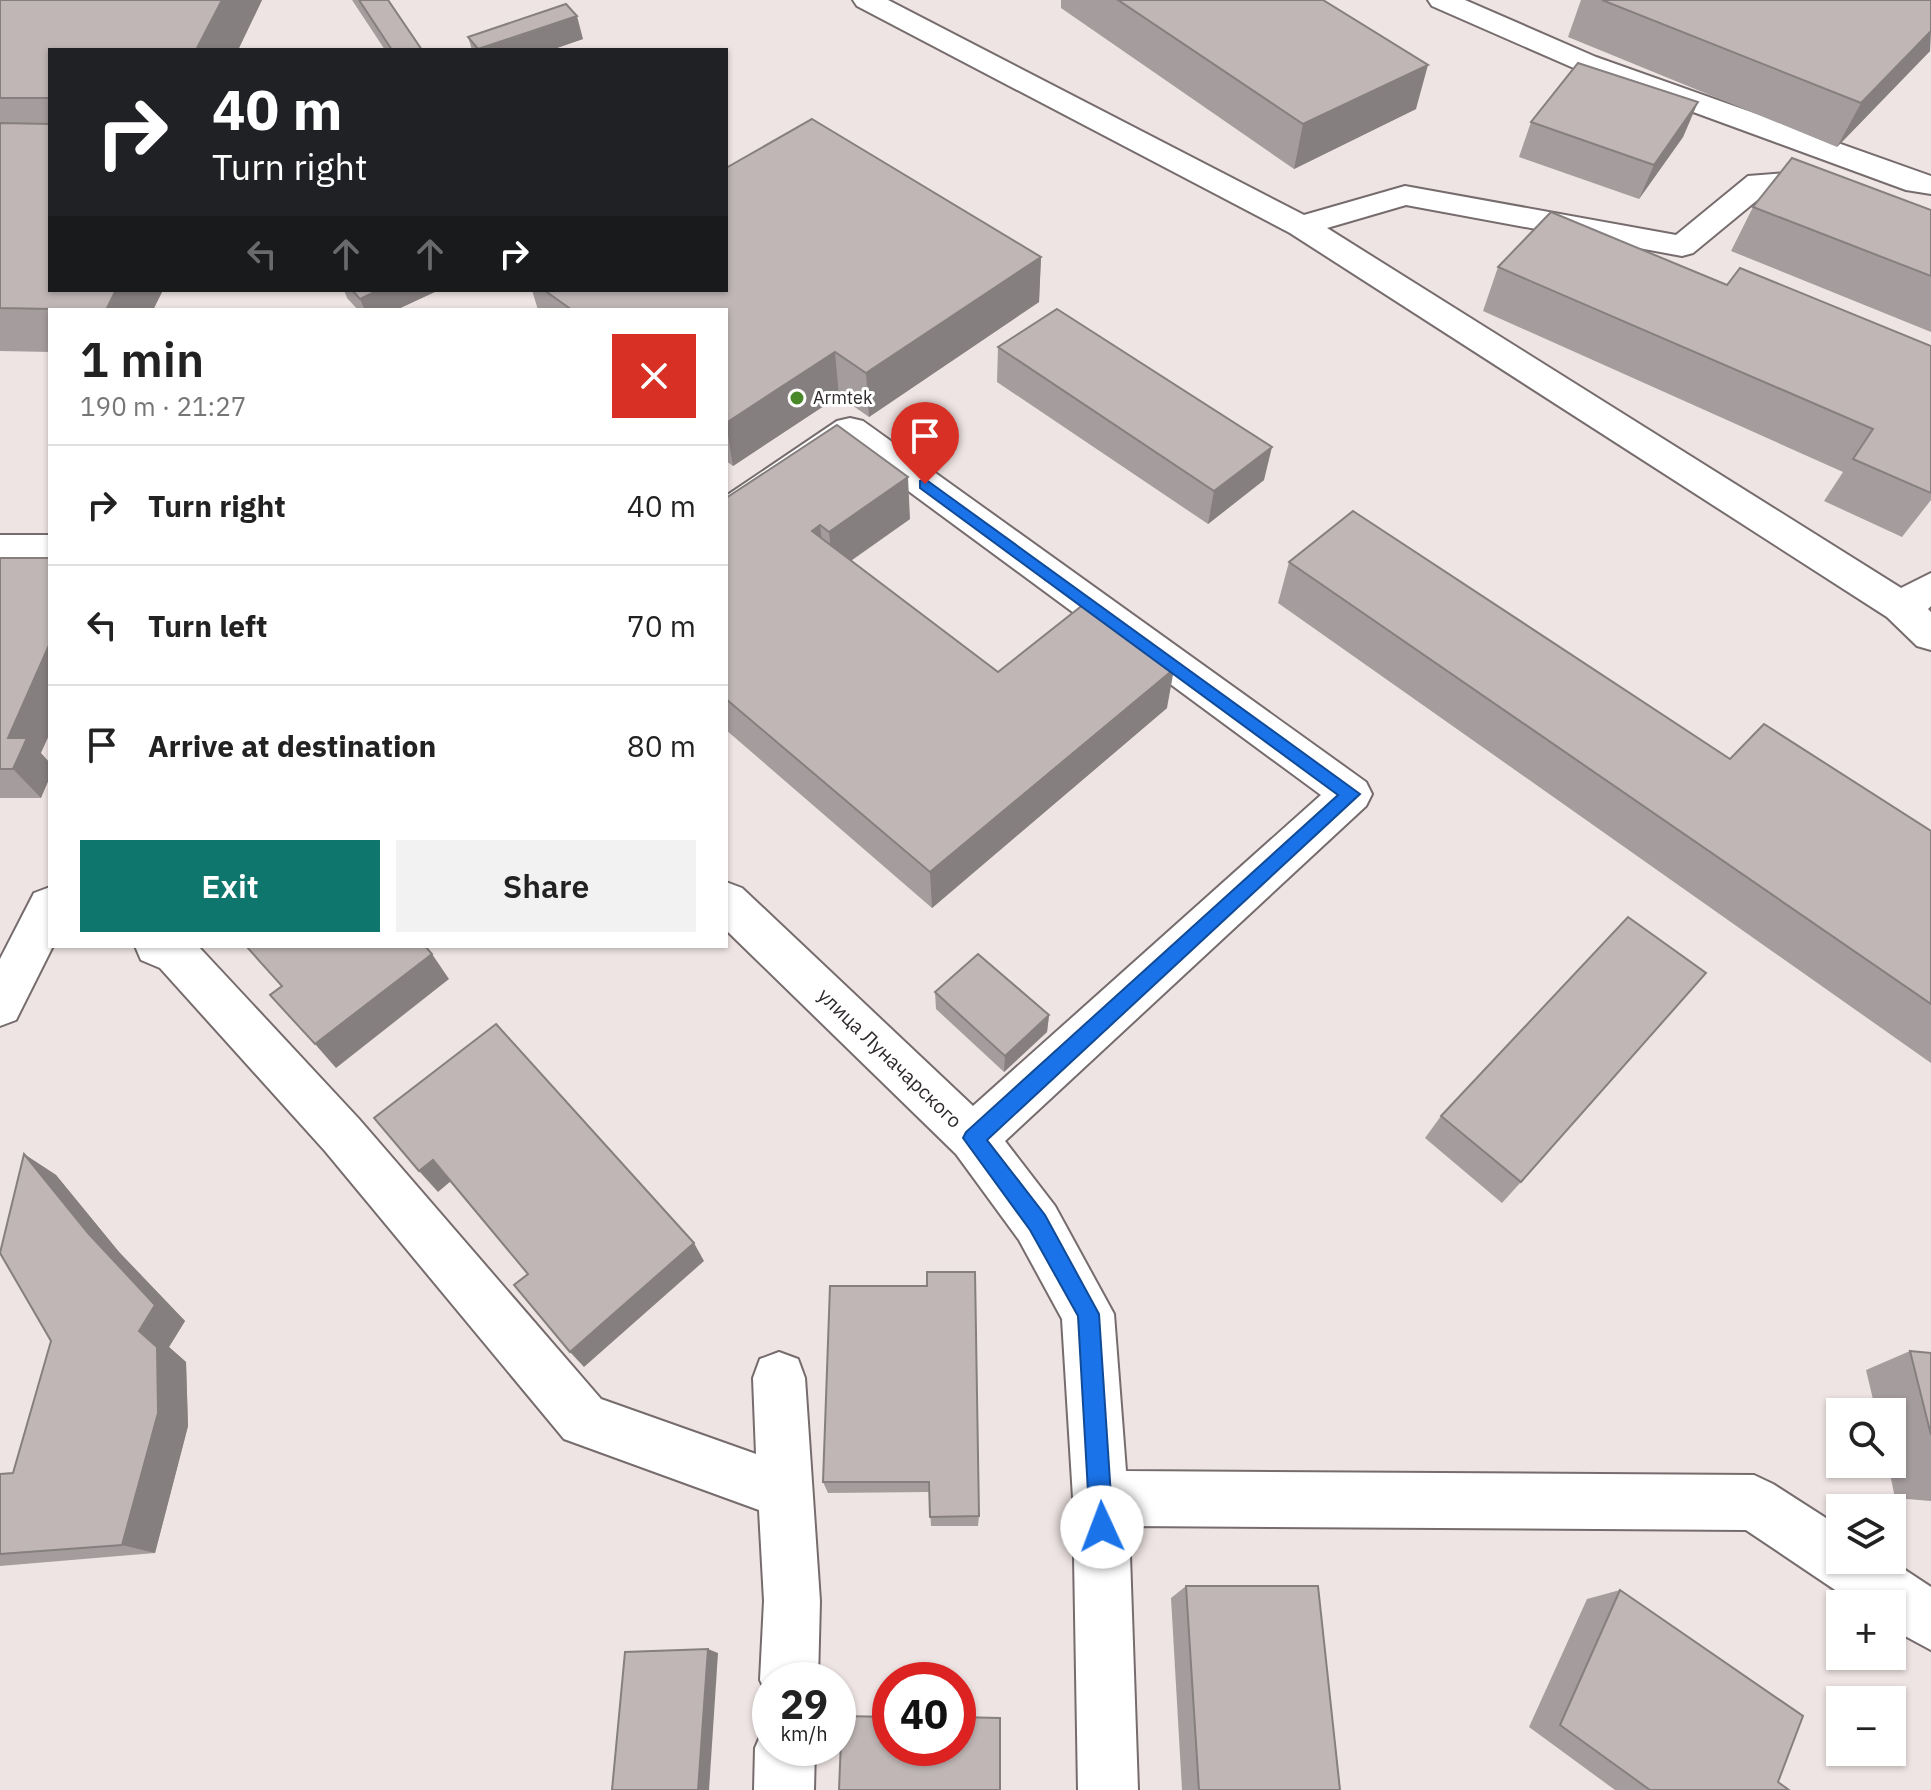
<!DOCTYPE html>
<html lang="en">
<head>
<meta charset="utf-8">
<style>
	body { margin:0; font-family:"IBM Plex Sans",sans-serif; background:#f2f2f2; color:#222; height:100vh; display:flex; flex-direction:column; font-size:30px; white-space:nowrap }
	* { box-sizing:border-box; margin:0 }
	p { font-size:26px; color:#767676 }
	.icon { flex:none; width:44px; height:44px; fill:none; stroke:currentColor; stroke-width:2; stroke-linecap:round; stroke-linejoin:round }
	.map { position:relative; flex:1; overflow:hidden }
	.side { position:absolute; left:48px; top:308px; width:680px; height:640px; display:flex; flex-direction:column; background:#fff; border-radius:0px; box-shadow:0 2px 6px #0004 }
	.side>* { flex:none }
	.banner { position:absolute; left:48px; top:48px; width:680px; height:244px; border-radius:0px; box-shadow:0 2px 6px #0004; background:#202124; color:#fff; overflow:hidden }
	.fabs { position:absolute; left:1826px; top:1398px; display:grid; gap:16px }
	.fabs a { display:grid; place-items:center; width:80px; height:80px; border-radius:0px; background:#fff; box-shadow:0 2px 6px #0004; font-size:40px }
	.speed { position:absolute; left:752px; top:1662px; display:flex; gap:16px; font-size:40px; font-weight:700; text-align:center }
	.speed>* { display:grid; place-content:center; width:104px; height:104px; border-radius:50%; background:#fff; box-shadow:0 2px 6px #0004; line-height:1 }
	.speed small { font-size:20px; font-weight:400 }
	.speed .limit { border:12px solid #d22; background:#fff; color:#111 }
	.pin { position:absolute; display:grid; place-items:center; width:68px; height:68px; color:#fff; margin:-82px -34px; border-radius:50% 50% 50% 0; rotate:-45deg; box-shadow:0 0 8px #0007 }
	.pin .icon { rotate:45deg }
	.me { position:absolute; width:88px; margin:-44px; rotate:358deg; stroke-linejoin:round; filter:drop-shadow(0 0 6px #0008) }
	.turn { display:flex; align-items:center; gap:28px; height:168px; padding:0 32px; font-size:36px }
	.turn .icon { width:104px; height:104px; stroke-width:2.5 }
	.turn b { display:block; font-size:56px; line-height:68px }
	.lanes { display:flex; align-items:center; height:76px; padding:0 32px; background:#0003; justify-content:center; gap:40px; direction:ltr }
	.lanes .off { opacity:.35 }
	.round { display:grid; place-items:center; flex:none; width:84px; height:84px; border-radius:0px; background:#f2f2f2 }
	.summary { display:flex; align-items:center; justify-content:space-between; height:136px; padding:0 32px }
	h1 { font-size:48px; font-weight:600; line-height:60px }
	.cta { display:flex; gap:16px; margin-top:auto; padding:16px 32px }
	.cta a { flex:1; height:92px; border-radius:0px; background:#0f766e; color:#fff; font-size:32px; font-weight:600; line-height:92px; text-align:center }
	.cta a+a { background:#f2f2f2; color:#222 }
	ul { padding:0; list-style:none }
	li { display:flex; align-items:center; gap:24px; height:120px; padding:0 32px; border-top:2px solid #e0e0e0 }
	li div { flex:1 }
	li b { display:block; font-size:30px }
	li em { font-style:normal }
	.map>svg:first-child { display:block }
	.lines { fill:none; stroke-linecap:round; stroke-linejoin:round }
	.minor-casing { stroke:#766c6d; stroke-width:4 }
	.minor { fill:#fff; fill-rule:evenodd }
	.wall { fill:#a59d9d }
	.shaded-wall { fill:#867f7f }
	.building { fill:#c0b6b6; stroke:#867f7f; stroke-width:2 }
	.route { fill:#1a73e8; stroke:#114b97; stroke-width:2 }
	.poi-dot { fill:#4a8929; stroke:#fff; stroke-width:3 }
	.labels { text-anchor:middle; stroke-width:6; stroke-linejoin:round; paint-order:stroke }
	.far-poi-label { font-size:18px; fill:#2e2a2a; stroke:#fff; text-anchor:start }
	.street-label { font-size:20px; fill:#2e2a2a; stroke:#fff }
</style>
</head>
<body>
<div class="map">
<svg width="1931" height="1790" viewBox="0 0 1931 1790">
	<rect width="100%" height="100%" fill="#efe4e4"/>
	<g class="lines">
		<g class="minor-casing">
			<g id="minor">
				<path d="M853 0H888L1304 215 1405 186 1676 235 1748 176 1815 171 1931 232V255L1809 190 1767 192 1693 253 1682 256 1406 205 1327 228 1901 588 1931 573V606L1928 609 1931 612V650L1917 646 1887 617 1290 233 857 6Z"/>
				<path d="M1428 0H1465L1596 57 1931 176V194L1906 190 1576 69 1432 6Z"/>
				<path d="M850 418 863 421 1366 782 1372 794 1366 806 1005 1141 1055 1206 1114 1314 1126 1471 1754 1475 1773 1484 1840 1527V1560H1890L1931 1587V1650L1892 1629V1604H1856L1746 1530 1129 1526 1138 1790H1078L1073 1498 1062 1319 1019 1240 956 1154 726 930V882L742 888 973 1106 1321 795 850 448 739 523 726 527V496L837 421Z"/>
				<rect x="0" y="535" width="50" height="28"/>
				<path d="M50 887 53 946 16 1020 0 1026V959L34 893Z"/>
				<path d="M135 946H198L359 1119 601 1399 756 1454 753 1378 760 1359 779 1352 798 1359 805 1378 820 1601 818 1680H770V1701L760 1680 764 1601 759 1510 564 1439 325 1151 160 968 141 960Z"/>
				<path d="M770 1724V1748H815L814 1790H754L755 1748 764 1727Z"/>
			</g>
		</g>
		<use href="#minor" class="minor"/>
	</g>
	<g class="wall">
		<path d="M0 0H262L238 50H50V290H163L153 310H50V352L0 351Z"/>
		<path d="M352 0H388L422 50H385Z"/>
		<path d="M1061 0H1323L1416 109 1294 169 1061 8Z"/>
		<path d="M1581 0H1931L1930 51 1837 147 1568 37Z"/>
		<path d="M468 37 583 39 551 50H472Z"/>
		<path d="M1698 102 1683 137 1639 199 1519 157 1531 122Z"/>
		<path d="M1753 207 1931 210V332L1731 251Z"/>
		<path d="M1041 257 1039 302 869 417 839 396 733 466 726 461V310H538L532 290H726Z"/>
		<path d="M1498 267 1727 285 1931 346V500L1902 537 1824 501 1843 472 1483 311Z"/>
		<path d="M344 290H439L396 310H358L347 298Z"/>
		<path d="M998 347 1264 480 1208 524 997 382Z"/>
		<path d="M726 498 910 519 851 561 998 672 1167 708 932 908 726 730Z"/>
		<path d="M0 558 41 753V798H0Z"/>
		<path d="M1289 562 1730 759 1931 831V1063L1278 603Z"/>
		<path d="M935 992 1049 1015 1047 1032 1004 1072 936 1009Z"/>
		<path d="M1441 1116 1521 1182 1502 1203 1425 1138Z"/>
		<path d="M24 1154 56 1175 119 1252 185 1321 169 1347 186 1362 188 1426 155 1553 0 1566V1474L13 1473 51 1341Z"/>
		<path d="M830 1286 979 1516 978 1526H931L929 1492 828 1493 823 1482Z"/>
		<path d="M1910 1351 1931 1353V1501L1895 1498 1888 1464H1892V1412H1876L1866 1370Z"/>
		<path d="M1186 1586 1340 1790H1182L1171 1598Z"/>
		<path d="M1620 1590 1778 1782 1789 1790H1615L1529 1727 1587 1599Z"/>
	</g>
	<g class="shaded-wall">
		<path d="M222 0H262L238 50H196Z"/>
		<path d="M577 16 583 39 551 50H478Z"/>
		<path d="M1931 31 1930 51 1837 147 1861 103Z"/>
		<path d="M1428 65 1416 109 1294 169 1303 124Z"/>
		<path d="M1698 102 1683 137 1639 199 1654 165Z"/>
		<path d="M1041 257 1039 302 869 417 866 373Z"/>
		<path d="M116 290H163L153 310H106Z"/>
		<path d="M379 290H439L396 310H365L360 299Z"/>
		<path d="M835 352 839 396 733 466 726 423Z"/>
		<path d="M1272 447 1264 480 1208 524 1214 491Z"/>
		<path d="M908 477 910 519 833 573 829 532Z"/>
		<path d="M820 525 825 567 812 531Z"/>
		<path d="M50 643V733L41 753 50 763V777L41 798 13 769 8 738Z"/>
		<path d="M1174 669 1167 708 932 908 930 872Z"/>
		<path d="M432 954 449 979 336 1068 315 1044Z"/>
		<path d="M1049 1015 1047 1032 1004 1072 1005 1056Z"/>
		<path d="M24 1154 56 1175 119 1252 185 1321 169 1347 186 1362 188 1426 155 1553 122 1545 139 1331 88 1233Z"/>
		<path d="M433 1160 451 1181 438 1192 419 1171Z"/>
		<path d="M694 1243 704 1261 584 1367 570 1352Z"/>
		<path d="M708 1649 718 1653 709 1790H698Z"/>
	</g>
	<g class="building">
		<path d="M0 0H222L196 50H50V98H0Z"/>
		<path d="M359 0H388L422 50H392Z"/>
		<path d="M1118 0H1323L1428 65 1303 124Z"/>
		<path d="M1602 0H1931V31L1861 103Z"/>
		<path d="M566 4 577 16 478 49 468 37Z"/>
		<path d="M1578 63 1698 102 1654 165 1531 122Z"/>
		<path d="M812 119 1041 257 866 373 835 352 726 423V310H572L544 290H726V168Z"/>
		<path d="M0 123 50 124V290H116L106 310 0 308Z"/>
		<path d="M1792 158 1931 210V276L1753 207Z"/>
		<path d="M1551 212 1727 285 1740 268 1931 346V493L1853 459 1873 429 1498 267Z"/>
		<path d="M352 290H379L360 299Z"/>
		<path d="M1057 309 1272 447 1214 491 998 347Z"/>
		<path d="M837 425 908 477 829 532 820 525 812 531 998 672 1084 604 1174 669 930 872 726 699V498Z"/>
		<path d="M1353 511 1730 759 1764 724 1931 831V1004L1289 562Z"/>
		<path d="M0 558H50V643L8 738H27L13 769H0Z"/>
		<path d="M1628 917 1706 973 1521 1182 1441 1116Z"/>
		<path d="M246 946H425L432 954 315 1044 270 995 282 986Z"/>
		<path d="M978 954 1049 1015 1005 1056 935 992Z"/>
		<path d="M496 1024 694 1243 570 1352 514 1285 528 1274 433 1160 419 1171 374 1118Z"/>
		<path d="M24 1154 88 1233 155 1305 139 1331 157 1347 158 1413 122 1545 0 1554V1474L13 1473 51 1341 0 1253Z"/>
		<path d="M927 1272H975L979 1516 930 1517 929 1482H823L830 1286H927Z"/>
		<path d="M1910 1351 1931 1353V1435Z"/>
		<path d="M1186 1586H1318L1340 1790H1199Z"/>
		<path d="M1620 1590 1803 1716 1778 1782 1789 1790H1650L1560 1725Z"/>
		<path d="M708 1649 698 1790H612L625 1652Z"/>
		<path d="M842 1716 890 1717V1748H958V1717L1000 1718V1790H839Z"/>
	</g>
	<path class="route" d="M925 479 1360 794 987 1140 1045 1215 1099 1314 1113 1527 1110 1536 1102 1539 1094 1536 1090 1527 1078 1316 1030 1230 963 1138 966 1132 1338 795 920 488V481Z"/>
	<circle class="poi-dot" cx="797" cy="398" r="8"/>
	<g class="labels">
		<g class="far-poi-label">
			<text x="813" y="404">Armtek</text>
		</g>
		<g class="street-label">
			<text transform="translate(890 1058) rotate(44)" y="7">улица Луначарского</text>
		</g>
	</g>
</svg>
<div class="fabs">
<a><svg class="icon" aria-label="search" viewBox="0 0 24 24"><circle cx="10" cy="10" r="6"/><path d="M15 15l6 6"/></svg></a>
<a><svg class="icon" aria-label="layers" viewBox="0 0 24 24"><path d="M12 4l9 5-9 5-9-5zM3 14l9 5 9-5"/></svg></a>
<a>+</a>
<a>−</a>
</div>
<div class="speed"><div>29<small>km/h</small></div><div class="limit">40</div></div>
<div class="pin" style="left:925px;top:484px;background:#d93025"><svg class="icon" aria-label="arrive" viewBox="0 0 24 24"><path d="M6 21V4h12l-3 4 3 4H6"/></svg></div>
<svg class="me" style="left:1102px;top:1527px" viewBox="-20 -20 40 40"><circle r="19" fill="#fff"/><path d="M0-13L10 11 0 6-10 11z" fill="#1a73e8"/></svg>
<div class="banner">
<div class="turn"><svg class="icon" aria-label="right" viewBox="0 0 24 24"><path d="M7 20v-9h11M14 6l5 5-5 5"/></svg><div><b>40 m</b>Turn right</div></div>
<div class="lanes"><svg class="icon off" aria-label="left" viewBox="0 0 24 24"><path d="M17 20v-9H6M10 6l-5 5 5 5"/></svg><svg class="icon off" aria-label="ahead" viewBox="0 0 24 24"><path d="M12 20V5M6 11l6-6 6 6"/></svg><svg class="icon off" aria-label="ahead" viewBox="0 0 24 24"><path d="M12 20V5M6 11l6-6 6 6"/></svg><svg class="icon" aria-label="right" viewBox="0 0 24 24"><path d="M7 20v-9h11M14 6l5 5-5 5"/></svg></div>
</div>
<section class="side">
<div class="summary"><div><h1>1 min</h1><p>190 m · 21:27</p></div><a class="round" style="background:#d93025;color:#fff"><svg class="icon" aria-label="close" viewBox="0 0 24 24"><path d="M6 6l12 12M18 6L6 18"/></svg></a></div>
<ul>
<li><svg class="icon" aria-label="right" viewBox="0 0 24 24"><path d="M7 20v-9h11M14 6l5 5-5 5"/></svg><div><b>Turn right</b></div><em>40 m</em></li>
<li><svg class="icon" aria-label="left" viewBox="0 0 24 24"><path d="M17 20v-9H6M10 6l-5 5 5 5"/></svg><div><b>Turn left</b></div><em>70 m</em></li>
<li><svg class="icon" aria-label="arrive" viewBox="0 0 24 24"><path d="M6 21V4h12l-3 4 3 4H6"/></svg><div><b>Arrive at destination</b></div><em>80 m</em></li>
</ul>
<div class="cta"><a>Exit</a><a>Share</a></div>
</section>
</div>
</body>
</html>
